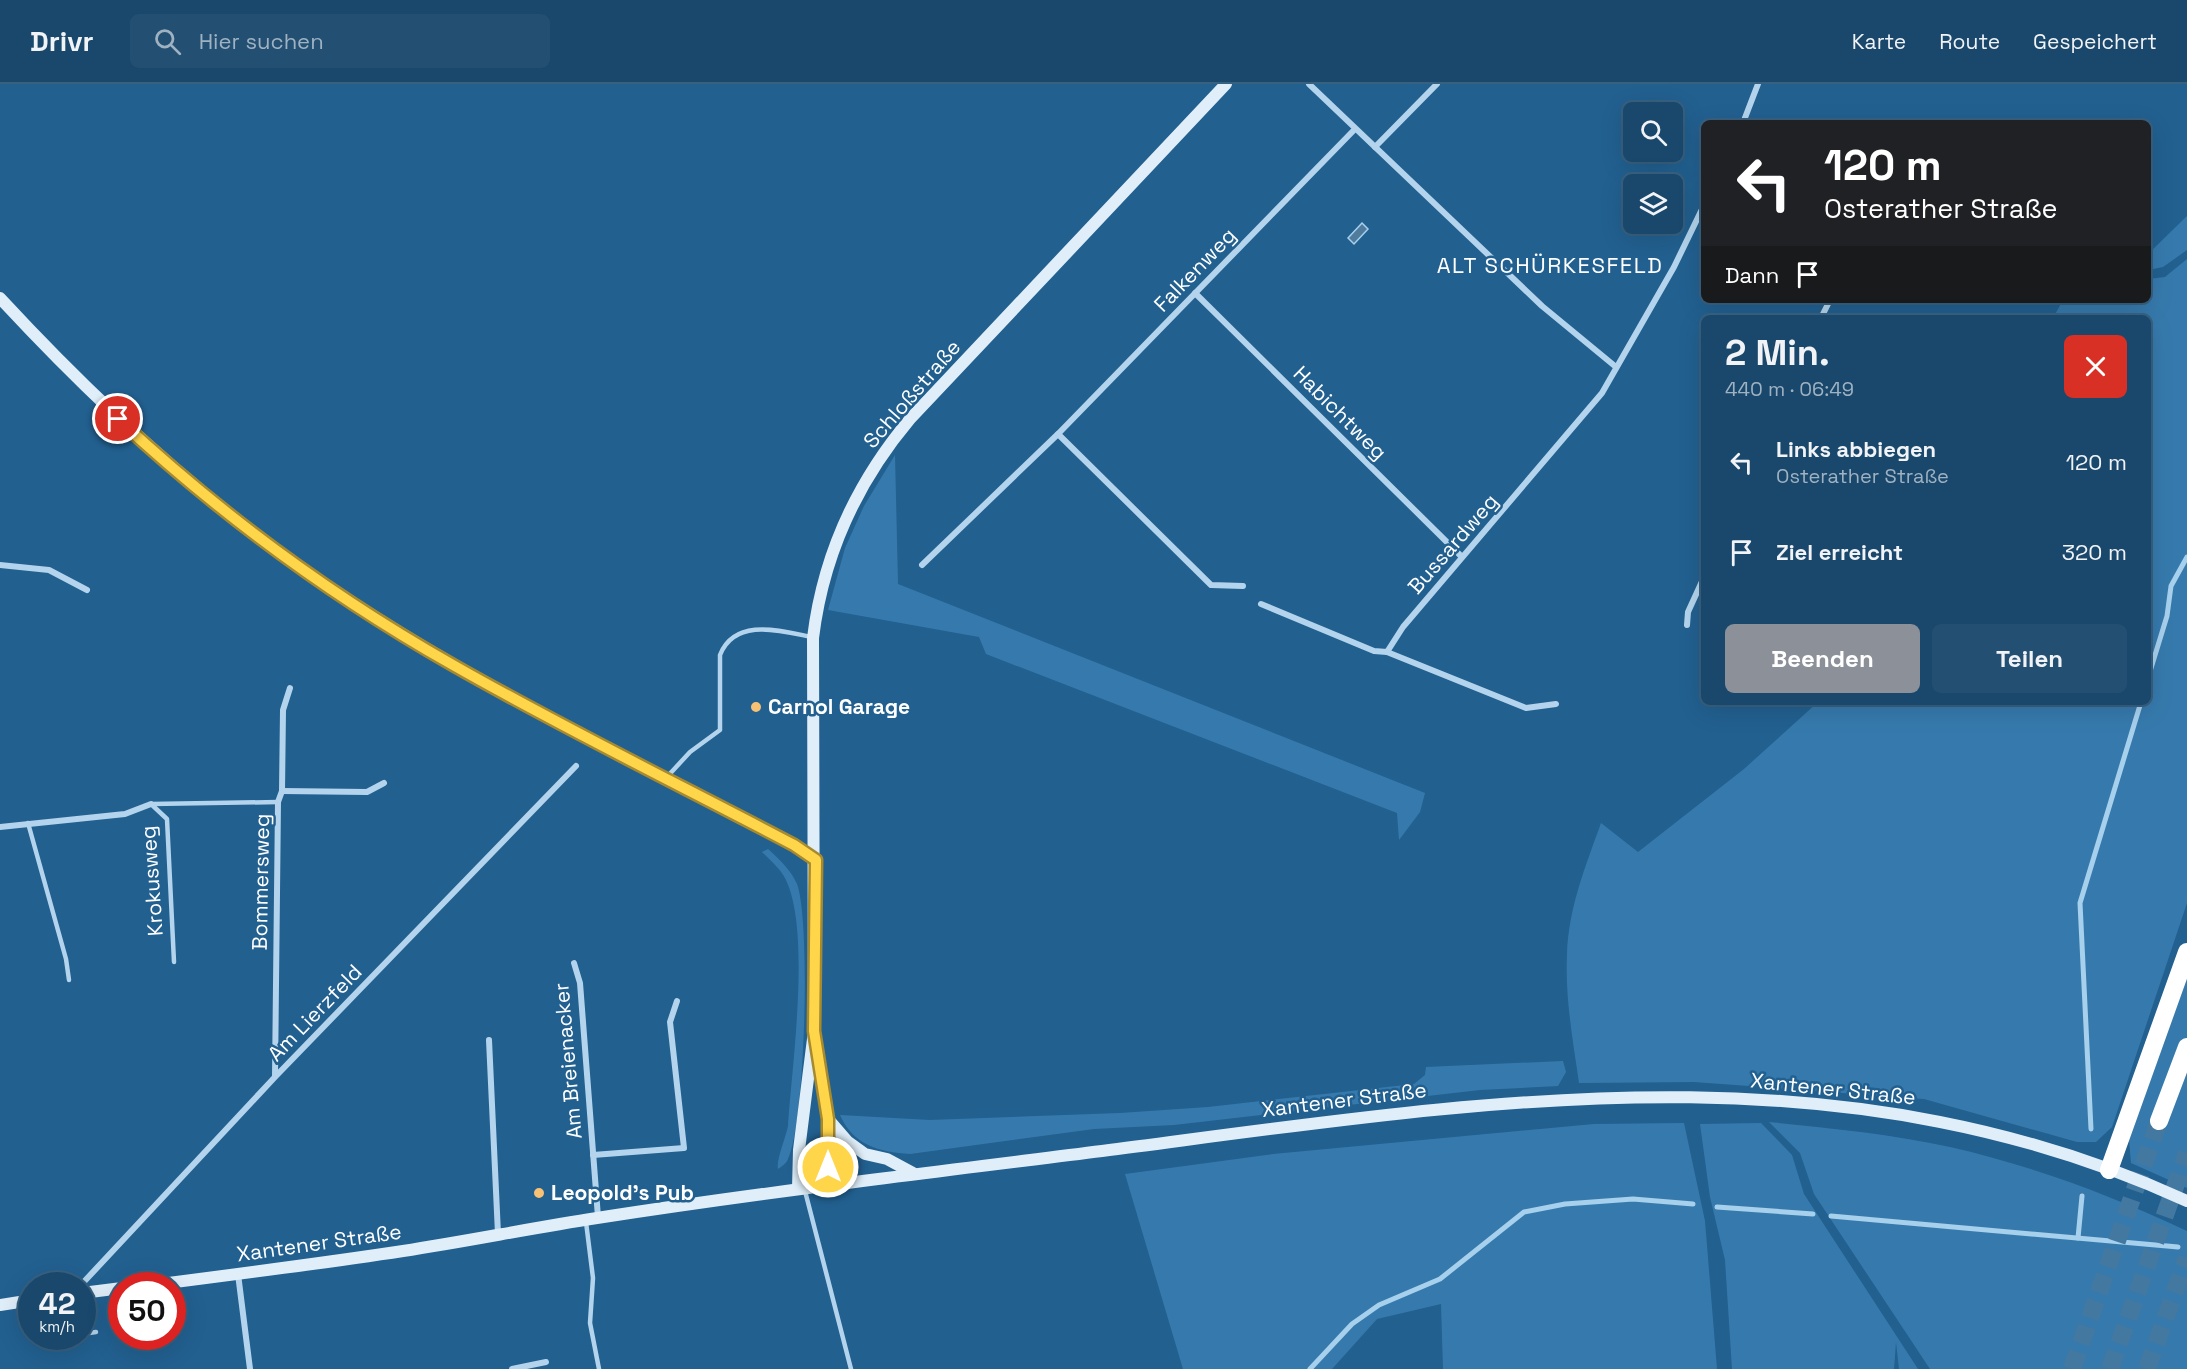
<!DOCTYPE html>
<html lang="de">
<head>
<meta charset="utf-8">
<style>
	body { margin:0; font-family:"Space Grotesk",sans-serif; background:#234f72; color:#f1f3f6; height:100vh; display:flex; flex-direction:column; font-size:22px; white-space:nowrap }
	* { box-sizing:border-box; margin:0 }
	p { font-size:20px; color:#9fb2c2 }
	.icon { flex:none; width:33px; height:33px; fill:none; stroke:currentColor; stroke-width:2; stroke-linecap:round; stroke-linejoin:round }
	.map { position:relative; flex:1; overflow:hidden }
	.drawer { position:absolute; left:1701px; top:231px; width:450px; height:390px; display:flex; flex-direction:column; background:#1a486c; border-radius:9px; box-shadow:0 6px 24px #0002,0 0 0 2px #38607f }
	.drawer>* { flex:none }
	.guide { position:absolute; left:1701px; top:36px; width:450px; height:183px; border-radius:9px; box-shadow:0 6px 24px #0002,0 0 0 2px #38607f; background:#202124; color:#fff; overflow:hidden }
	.fabs { position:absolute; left:1623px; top:18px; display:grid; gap:12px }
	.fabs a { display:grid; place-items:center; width:60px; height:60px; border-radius:9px; background:#1a486c; box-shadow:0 6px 24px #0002,0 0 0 2px #38607f; font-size:30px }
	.speed { position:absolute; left:18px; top:1188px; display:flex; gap:12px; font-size:30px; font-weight:700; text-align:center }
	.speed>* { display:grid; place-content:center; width:78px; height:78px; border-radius:50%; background:#1a486c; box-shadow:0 6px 24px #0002,0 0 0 2px #38607f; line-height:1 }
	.speed small { font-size:15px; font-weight:400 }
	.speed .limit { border:9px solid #d22; background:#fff; color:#111 }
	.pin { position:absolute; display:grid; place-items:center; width:51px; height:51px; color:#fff; margin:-26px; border:3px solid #fff; border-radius:50%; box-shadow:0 2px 6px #0007 }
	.me { position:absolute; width:66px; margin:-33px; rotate:0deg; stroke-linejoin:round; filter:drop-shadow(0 0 4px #0008) }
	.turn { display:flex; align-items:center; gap:21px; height:126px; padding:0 24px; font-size:27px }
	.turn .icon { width:78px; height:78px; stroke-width:2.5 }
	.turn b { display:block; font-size:42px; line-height:51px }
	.then { display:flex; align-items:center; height:57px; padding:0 24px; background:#0003; gap:12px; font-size:22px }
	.round { display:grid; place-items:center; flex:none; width:63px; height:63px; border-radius:9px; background:#234f72 }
	.overview { display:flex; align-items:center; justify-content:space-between; height:102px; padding:0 24px }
	h1 { font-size:36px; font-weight:800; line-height:45px }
	.primary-button { display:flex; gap:12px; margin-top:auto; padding:12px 24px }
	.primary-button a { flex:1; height:69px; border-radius:9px; background:#8c9099; color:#fff; font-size:24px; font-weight:800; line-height:69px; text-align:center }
	.primary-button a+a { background:#234f72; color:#f1f3f6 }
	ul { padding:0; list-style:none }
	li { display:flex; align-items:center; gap:18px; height:90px; padding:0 24px }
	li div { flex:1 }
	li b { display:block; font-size:22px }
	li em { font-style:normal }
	header { display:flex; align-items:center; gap:36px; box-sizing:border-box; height:84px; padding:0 30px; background:#1a486c; border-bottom:2px solid #38607f }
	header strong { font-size:28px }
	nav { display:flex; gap:33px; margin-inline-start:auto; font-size:21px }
	.search { width:420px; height:54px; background:#234f72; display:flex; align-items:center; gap:15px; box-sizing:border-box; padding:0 21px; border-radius:9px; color:#9fb2c2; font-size:22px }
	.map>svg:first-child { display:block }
	.green { fill:#367aad }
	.water { fill:#517b9c; stroke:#a7d0ed; stroke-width:1.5 }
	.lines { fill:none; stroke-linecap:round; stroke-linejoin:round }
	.stream { stroke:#a7d0ed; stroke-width:5 }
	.motorway-tunnel { stroke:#4378a1; stroke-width:18; stroke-dasharray:18 9; stroke-linecap:butt }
	.service { stroke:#b3d4ec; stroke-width:4.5 }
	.minor { stroke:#b3d4ec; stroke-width:6 }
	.secondary { stroke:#dfeef9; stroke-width:12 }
	.motorway { stroke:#fff; stroke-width:18 }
	.route-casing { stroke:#a68a30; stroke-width:15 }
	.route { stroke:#ffd54a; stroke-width:10 }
	.poi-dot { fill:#f8c275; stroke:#226090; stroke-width:2 }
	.labels { text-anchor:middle; stroke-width:5; stroke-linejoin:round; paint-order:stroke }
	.street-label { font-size:21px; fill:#fff; stroke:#226090 }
	.poi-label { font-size:21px; font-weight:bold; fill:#fff; stroke:#226090; text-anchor:start }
	.neighbourhood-label { font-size:22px; letter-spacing:1.5px; fill:#fff; stroke:#226090 }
</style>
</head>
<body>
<header>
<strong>Drivr</strong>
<div class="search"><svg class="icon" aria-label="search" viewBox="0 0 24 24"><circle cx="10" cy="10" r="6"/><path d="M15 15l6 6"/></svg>Hier suchen</div>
<nav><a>Karte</a><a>Route</a><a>Gespeichert</a></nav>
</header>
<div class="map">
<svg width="2187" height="1285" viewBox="0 0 2187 1285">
	<rect width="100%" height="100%" fill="#226090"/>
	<g class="green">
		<path d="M2187 132V166L2163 183 2148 186V170Z"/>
		<path d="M2187 175V819L2112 1043 2096 1058H2077L1924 1015 1694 998 1579 999C1573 957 1565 914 1567 871 1568 825 1586 781 1601 739L1638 768 1744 685 1818 618H2148V234H2053L2063 216H2148V195L2165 193Z"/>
		<path d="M895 371 898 500 1425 709 1420 728 1399 756 1397 729 986 570 979 553 828 526 845 464 864 422Z"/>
		<path d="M768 765C779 775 791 786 797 800 811 838 805 1040 788 1075 786 1080 782 1082 778 1085 776 1076 786 1053 788 1042 792 980 811 849 786 796 781 785 770 776 762 768Z"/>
		<path d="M2187 894V1104L2131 1079 2129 1055Z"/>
		<path d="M1563 977 1566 988 1558 1002 1480 1006 1174 1041 1094 1045 910 1070C879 1068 853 1061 840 1031L930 1036 1120 1029 1208 1023 1414 1000 1425 991 1426 983Z"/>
		<path d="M1769 1038C1830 1044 1891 1050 1950 1063 2033 1082 2111 1111 2187 1147V1285H1930L1814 1110 1800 1069Z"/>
		<path d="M1684 1039 1705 1137 1717 1285H1443L1441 1220 1377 1235 1332 1285H1183L1125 1090 1273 1070 1594 1040Z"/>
		<path d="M1761 1039 1792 1071 1804 1110 1918 1285H1899L1896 1258 1894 1285H1732L1725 1176 1710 1113 1700 1040Z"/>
	</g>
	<path class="water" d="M1362 139 1368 145 1354 160 1348 154Z"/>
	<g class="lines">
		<g class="stream">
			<path d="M2148 594 2167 532 2171 502 2187 473"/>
			<path d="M2091 1045 2080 819 2141 618"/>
			<path d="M1717 1123 1813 1130"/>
			<path d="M1831 1132 2178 1163"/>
			<path d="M2078 1154 2082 1112"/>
			<path d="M1310 1285 1352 1240 1379 1221 1440 1195 1524 1128 1565 1120 1633 1115 1693 1120"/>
		</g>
		<g class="motorway-tunnel">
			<path d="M2072 1285 2159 1037"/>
			<path d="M2110 1285 2187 1069"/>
			<path d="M2147 1285 2187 1174"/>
		</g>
		<g class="service">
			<path d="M666 694 690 668 720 646V571C735 533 781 547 812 553"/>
			<path d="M151 720 167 735 174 878"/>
			<path d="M151 720 278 718"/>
			<path d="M28 739 66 875 69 896"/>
			<path d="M805 1107 851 1285"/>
			<path d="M586 1138 593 1194 590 1239 599 1285"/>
			<path d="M82 1250 96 1248"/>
			<path d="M35 1256 59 1252"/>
		</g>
		<g class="minor">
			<path d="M1309 0 1542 222 1616 283"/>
			<path d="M1743 39 1758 0"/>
			<path d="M1375 63 1437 0"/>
			<path d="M1195 209 1462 473"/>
			<path d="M1821 234 1830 216"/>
			<path d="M1058 350 1211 501 1243 502"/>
			<path d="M0 481 49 486 87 506"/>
			<path d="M922 481 1058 350 1355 45"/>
			<path d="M1261 520 1374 567 1387 568 1403 543 1602 309 1674 183 1704 121"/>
			<path d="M1687 541 1688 528 1704 493"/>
			<path d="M1387 568 1526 624 1556 620"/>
			<path d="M282 707 367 708 384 699"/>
			<path d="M0 743 125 730 151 720"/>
			<path d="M574 879 580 899 598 1133"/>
			<path d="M489 956 498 1150"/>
			<path d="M275 992 278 718 282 707 283 626 290 604"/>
			<path d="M593 1071 684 1064 670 938 677 917"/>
			<path d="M238 1190 250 1285"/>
			<path d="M80 1202 275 993 576 682"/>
			<path d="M512 1285 546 1278"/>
		</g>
		<g class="secondary">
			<path d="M0 214C100 322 207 421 329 503 476 602 637 679 794 761L816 776"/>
			<path d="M816 959 828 1035V1101"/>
			<path d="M828 1035 847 1057 865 1070 887 1075 913 1089"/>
			<path d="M798 1105 799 1066 814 947 813 554C823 472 857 398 910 335L1226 0"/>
			<path d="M145 1202C231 1191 317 1180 403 1167 468 1157 532 1144 597 1134 765 1108 934 1088 1102 1067 1474 1019 1831 955 2187 1117"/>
			<path d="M82 1209 122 1204"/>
			<path d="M0 1221 32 1216"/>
		</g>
		<g class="motorway">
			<path d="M2159 1037 2187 963"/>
			<path d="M2109 1086 2187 868"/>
		</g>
	</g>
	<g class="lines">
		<g class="route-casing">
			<path id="route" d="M118 335C219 429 333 513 453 581 565 645 680 701 794 761L816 776 814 947 828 1035V1083"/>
		</g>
		<use href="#route" class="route"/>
	</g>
	<g class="poi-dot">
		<circle cx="756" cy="623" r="6"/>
		<circle cx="539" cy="1109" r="6"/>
	</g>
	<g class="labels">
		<g class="street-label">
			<text transform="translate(1195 186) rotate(-46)" y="7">Falkenweg</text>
			<text transform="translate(912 310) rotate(-49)" y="7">Schloßstraße</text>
			<text transform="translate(1340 329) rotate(45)" y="7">Habichtweg</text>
			<text transform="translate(1453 460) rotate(-49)" y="7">Bussardweg</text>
			<text transform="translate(152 797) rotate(-94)" y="7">Krokusweg</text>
			<text transform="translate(261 798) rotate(-89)" y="7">Bommersweg</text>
			<text transform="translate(315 929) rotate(-46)" y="7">Am Lierzfeld</text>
			<text transform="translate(568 977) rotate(-95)" y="7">Am Breienacker</text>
			<text transform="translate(1833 1005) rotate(6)" y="7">Xantener Straße</text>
			<text transform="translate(1344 1016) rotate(-7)" y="7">Xantener Straße</text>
			<text transform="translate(319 1159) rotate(-8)" y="7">Xantener Straße</text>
		</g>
		<g class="poi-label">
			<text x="768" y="630">Carnol Garage</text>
			<text x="551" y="1116">Leopold's Pub</text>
		</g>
		<g class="neighbourhood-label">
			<text x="1550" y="189">ALT SCHÜRKESFELD</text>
		</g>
	</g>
</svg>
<div class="fabs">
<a><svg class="icon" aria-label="search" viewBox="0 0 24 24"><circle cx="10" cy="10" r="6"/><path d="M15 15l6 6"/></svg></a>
<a><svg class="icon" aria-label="layers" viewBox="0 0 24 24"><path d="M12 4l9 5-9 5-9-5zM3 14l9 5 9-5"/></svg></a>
</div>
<div class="speed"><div>42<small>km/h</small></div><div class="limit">50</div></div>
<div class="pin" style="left:118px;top:335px;background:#d93025"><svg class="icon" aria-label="arrive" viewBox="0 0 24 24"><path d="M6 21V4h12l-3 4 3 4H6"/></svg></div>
<svg class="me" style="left:828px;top:1083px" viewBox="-20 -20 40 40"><circle r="17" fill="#ffd54a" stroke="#fff" stroke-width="3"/><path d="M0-11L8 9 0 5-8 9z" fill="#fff"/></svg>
<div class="guide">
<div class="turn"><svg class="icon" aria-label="left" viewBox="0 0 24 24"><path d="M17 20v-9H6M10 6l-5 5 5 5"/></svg><div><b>120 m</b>Osterather Straße</div></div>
<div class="then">Dann<svg class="icon" aria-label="arrive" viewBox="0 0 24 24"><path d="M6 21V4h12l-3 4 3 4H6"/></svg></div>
</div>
<section class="drawer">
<div class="overview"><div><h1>2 Min.</h1><p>440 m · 06:49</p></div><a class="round" style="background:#d93025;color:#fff"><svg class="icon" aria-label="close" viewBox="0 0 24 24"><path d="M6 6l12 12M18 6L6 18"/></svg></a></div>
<ul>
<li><svg class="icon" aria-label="left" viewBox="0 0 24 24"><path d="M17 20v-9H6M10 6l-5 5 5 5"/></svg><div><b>Links abbiegen</b><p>Osterather Straße</p></div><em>120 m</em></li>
<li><svg class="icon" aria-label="arrive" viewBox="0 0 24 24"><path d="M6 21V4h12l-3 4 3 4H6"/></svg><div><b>Ziel erreicht</b></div><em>320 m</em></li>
</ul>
<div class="primary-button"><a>Beenden</a><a>Teilen</a></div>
</section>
</div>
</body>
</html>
